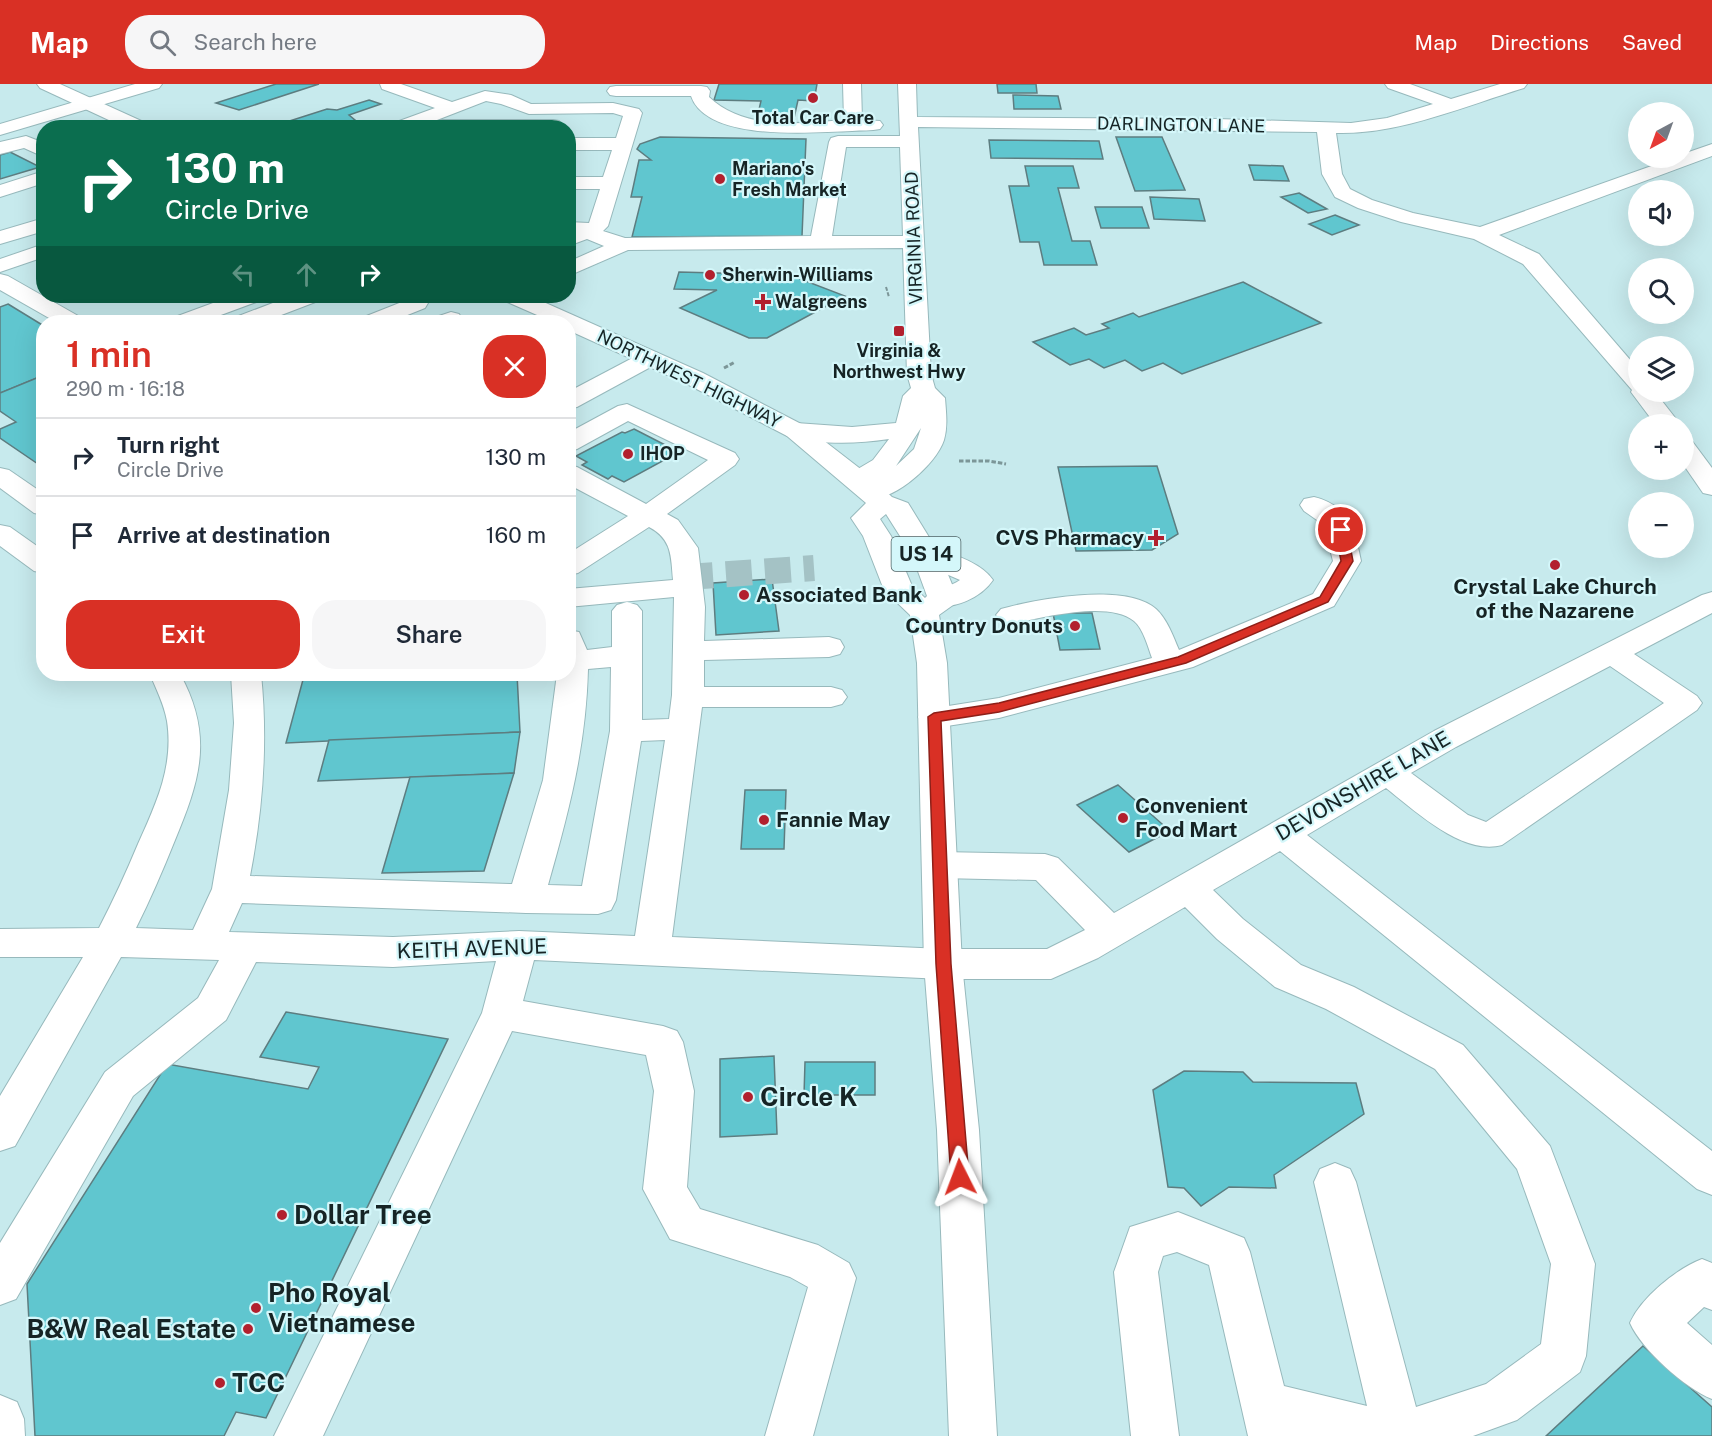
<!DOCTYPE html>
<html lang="en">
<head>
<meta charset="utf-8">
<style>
	body { margin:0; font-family:"Public Sans",sans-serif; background:#f6f6f7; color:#1f2937; height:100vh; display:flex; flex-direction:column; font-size:22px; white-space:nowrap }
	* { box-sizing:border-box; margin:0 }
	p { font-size:20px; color:#747a83 }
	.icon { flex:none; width:33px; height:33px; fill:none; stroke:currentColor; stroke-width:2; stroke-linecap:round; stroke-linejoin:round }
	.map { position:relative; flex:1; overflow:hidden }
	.details { position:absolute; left:36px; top:231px; width:540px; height:366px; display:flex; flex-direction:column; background:#fff; border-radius:24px; box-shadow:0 6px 24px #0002 }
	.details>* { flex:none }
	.hud { position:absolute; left:36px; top:36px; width:540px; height:183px; border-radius:24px; box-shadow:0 6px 24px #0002; background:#0b6e4f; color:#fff; overflow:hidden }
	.needle { width:39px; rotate:221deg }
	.fabs { position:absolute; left:1628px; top:18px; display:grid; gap:12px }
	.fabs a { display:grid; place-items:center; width:66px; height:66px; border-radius:50%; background:#fff; box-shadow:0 6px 24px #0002; font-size:30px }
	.pin { position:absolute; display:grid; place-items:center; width:51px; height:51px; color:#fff; margin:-26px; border:3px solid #fff; border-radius:50%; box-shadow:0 2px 6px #0007 }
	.me { position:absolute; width:66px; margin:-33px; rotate:357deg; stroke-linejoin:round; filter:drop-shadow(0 0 4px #0008) }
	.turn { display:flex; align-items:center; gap:21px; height:126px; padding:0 30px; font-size:27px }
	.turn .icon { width:78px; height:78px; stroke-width:2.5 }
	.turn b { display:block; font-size:42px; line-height:51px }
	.lanes { display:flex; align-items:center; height:57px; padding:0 30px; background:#0003; justify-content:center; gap:30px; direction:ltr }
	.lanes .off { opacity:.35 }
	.round { display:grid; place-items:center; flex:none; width:63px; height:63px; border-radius:24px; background:#f6f6f7 }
	.head { display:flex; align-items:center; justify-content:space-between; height:102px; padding:0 30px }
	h1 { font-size:36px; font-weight:600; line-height:45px; color:#d93025 }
	.primary-button { display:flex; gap:12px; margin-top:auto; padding:12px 30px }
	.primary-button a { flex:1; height:69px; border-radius:24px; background:#d93025; color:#fff; font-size:24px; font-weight:600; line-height:69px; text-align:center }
	.primary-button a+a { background:#f6f6f7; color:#1f2937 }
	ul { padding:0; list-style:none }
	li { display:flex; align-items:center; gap:18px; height:78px; padding:0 30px; border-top:2px solid #e0e1e3 }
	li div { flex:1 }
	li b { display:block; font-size:22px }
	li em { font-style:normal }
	header { display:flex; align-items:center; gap:36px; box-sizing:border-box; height:84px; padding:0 30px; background:#d93025; color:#fff }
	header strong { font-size:28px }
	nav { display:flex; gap:33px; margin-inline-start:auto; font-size:21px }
	.search { width:420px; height:54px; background:#f6f6f7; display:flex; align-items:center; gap:15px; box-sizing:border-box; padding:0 21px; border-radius:24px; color:#747a83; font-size:22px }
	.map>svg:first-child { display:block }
	.building { fill:#60c6cf; stroke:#5d7d80; stroke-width:1.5 }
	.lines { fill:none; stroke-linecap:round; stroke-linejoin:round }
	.minor-tunnel { stroke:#a4c2c5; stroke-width:26; stroke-dasharray:26 13; stroke-linecap:butt }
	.minor-casing { stroke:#97b9bc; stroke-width:2 }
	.major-casing { stroke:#97b9bc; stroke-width:2 }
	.path-far1 { stroke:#7c9698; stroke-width:2; stroke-dasharray:4 1.5; stroke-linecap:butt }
	.path { stroke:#7c9698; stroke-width:3; stroke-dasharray:4.5 2; stroke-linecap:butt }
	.minor { fill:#fff; fill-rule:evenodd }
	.major { fill:#fff; fill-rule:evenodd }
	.route { fill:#d93025; stroke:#8d1f18; stroke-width:1.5 }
	.poi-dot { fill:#b2202e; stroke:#d4f7fa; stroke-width:2 }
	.labels { text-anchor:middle; stroke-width:4.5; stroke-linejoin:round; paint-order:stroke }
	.far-poi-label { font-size:18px; font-weight:bold; fill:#162425; stroke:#d4f7fa; text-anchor:start }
	.far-street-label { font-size:18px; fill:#162425; stroke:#d4f7fa }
	.shield { fill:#d4f7fa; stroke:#4f6365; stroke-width:1.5 }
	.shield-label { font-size:20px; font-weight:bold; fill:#162425 }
	.poi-label { font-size:21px; font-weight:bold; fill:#162425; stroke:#d4f7fa; text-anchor:start }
	.street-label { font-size:21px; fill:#162425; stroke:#d4f7fa }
	.near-poi-label { font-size:26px; font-weight:bold; fill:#162425; stroke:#d4f7fa; text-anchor:start }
</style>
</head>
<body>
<header>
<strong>Map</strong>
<div class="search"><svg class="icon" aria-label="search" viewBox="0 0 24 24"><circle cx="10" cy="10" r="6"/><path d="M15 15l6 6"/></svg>Search here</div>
<nav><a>Map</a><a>Directions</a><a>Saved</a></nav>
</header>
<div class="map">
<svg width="1712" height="1352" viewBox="0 0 1712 1352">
	<rect width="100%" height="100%" fill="#c7eaed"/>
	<g class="building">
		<path d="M276 0H319L239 26 216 19Z"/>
		<path d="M719 0H817L814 17 798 16 793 39 756 38 761 17 714 16Z"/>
		<path d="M997 0H1036L1037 9H998Z"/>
		<path d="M1013 11 1058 12 1061 25H1014Z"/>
		<path d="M369 16 381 20 349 31 355 36 332 44H282L277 41 327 25 337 26Z"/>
		<path d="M660 53 806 55 802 152 632 153 642 113H631L639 76H651L637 65 640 60Z"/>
		<path d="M1116 53H1162L1185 106 1135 107Z"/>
		<path d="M989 56 1099 57 1103 75 991 74Z"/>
		<path d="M10 68 40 83 0 95V71Z"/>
		<path d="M1249 81 1283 82 1289 97 1254 96Z"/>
		<path d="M1025 82H1073L1079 104H1058L1072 157H1090L1097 181H1044L1039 158H1020L1009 102H1029Z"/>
		<path d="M1299 109 1327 125 1308 129 1281 113Z"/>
		<path d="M1150 113 1199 115 1205 137 1154 135Z"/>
		<path d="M1095 123H1142L1149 144H1101Z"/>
		<path d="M1335 131 1359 141 1332 151 1309 140Z"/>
		<path d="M679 188 790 191 845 212 767 254H749L680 224 717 206 674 205Z"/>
		<path d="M1243 198 1321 239 1182 290 1163 279 1142 287 1125 276 1104 284 1089 275 1070 281 1033 258 1074 244 1086 251 1109 244 1102 240 1133 229 1139 233Z"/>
		<path d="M8 220 44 242V291L0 309V223Z"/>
		<path d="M44 291V378L38 380 0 354V345L16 338 0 327V309Z"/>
		<path d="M634 345 679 368 624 398 612 392 608 395 582 381 587 378 576 372 622 348 625 349Z"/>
		<path d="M1157 382 1178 450 1152 466 1076 467 1058 383Z"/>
		<path d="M772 495 779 547 716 551 713 499Z"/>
		<path d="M1053 529H1092L1100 565 1060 566Z"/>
		<path d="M350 590H517L520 648 286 659 304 592Z"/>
		<path d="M520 648 514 689 318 697 329 656Z"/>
		<path d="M514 689 484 787 382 789 410 693Z"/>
		<path d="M1118 701 1170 747 1129 768 1077 721Z"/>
		<path d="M745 706H786L784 765H741Z"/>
		<path d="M286 928 448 955 266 1334 236 1328 224 1352H35L27 1200 167 980 308 1005 319 983 260 973Z"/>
		<path d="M774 972 777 1050 720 1053V975Z"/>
		<path d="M805 978H875V1011H804Z"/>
		<path d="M1184 987 1243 988 1253 998 1356 999 1364 1030 1274 1091 1276 1104 1229 1103 1201 1122 1184 1104 1168 1103 1153 1006Z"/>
		<path d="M1643 1262 1712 1323V1352H1546Z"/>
	</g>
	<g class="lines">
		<path class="minor-tunnel" d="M687 493 814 484"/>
		<g class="minor-casing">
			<g id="minor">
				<path d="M135 0H162L159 4 0 51V40Z"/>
				<path d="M380 0H401L452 18 485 7 511 11 531 20 613 19 639 25 642 29 608 142 603 147 625 154 811 152 829 58 831 54 838 52H900L898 0H916L917 33 1217 35 1351 39 1387 34 1433 20 1388 4 1385 0H1410L1451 15 1500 0H1527L1524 4C1465 22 1398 51 1336 49L1342 90 1350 105 1372 116 1413 129 1480 143 1674 74H1683V70L1712 60V72L1499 151 1539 170 1638 285V308H1655L1680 340H1655L1631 308 1632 306 1523 180 1474 155 1401 138 1358 124 1335 113 1322 90 1317 48 918 43 931 290 935 304 945 314C946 328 948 342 944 356 936 381 890 421 863 415L859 409 866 402 851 401 847 395 851 389 873 376 889 355C856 360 820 361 787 352L783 347 787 342 796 339 852 343 896 339 903 312 911 304 907 290 903 164 628 166 568 192V178L604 162 587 155 568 162V138L589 139 600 105H568V93H603L612 66H568V54H616L623 32 613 29 529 30 501 20 486 17 437 36H553L559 37 562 41 560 44H388L391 40 435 24 382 5ZM846 63H900L903 152H832ZM921 344 914 365 896 382Z"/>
				<path d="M843 0H861L862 36 880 37 883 41 880 45C871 47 862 46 852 47 815 48 707 59 691 12H616L610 11 607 7 610 3 616 2H701L707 3 710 7 709 13C743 46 799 40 844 36Z"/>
				<path d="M26 52 44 59V73L24 64 0 70V58Z"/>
				<path d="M44 87V99L0 113V101Z"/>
				<path d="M44 134V147L0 160V147Z"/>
				<path d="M44 160V173L0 188V175Z"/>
				<path d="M0 190 8 192 80 233 83 238H56L0 206Z"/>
				<path d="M232 212H262L259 217 202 238H172L175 233Z"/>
				<path d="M291 212H321L318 217 263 238H233L236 233Z"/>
				<path d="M417 212 425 214 428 219 425 224 390 238H361L364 233Z"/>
				<path d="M451 228 459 230 462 235 460 238H433L436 233Z"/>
				<path d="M650 267 658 269 662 274 658 279 577 323 568 325V308L642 269Z"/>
				<path d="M627 320 735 369 739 375 735 381 667 430 678 436 698 464 705 523 704 557 829 553 840 556 844 563 840 570 829 573 704 576V603H831L842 606 847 613 842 620 831 623H702L672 853 943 865H1047L1085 846 1036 796 940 794 927 790 922 781 927 772 940 768 1045 770 1058 774 1114 829 1434 647 1702 511 1712 508V529L1634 570 1697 612 1702 619 1697 626 1502 761C1463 772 1415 727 1386 704L1307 751 1712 1067V1111L1697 1105 1280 767 1213 806 1243 835 1301 881 1354 903 1463 961 1550 1062 1595 1180 1586 1272 1580 1288 1517 1336 1473 1352H1248L1209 1181 1177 1168 1163 1172 1158 1188 1179 1352H1131L1114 1188 1130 1143 1178 1128 1244 1154 1250 1168 1284 1302 1367 1322 1314 1098 1320 1085 1335 1079 1350 1085 1356 1098 1416 1323 1486 1300 1541 1260 1551 1180 1517 1085 1435 985 1326 925 1275 903 1217 855 1185 823 1098 874 1051 895H943L534 876 523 917 663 942 677 947 683 958 694 1007 687 1103 700 1125 818 1161 849 1179 856 1194 813 1352H765L808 1203 790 1193 670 1155 643 1105 654 1007 646 971 512 947 323 1352H274L482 929 496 877 393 883 256 878 226 936 133 1012 16 1215 0 1221V1159L105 988 198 914 219 876 121 873 15 1062 0 1067V1012L83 873H0V845L99 844C113 817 126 789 138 760 156 720 174 682 167 637 164 620 156 605 150 590H180C214 652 200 696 175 756 163 786 150 816 136 844L193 846 212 805 229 706 234 639 231 590H261C268 658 263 725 250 792L512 800 543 696 557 590H568V546L579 548 587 566 612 563V527L617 521 627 518 637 521 642 527V636L669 635 672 611 674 513 568 523V505L673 496C671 472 672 455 649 443L578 489 568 491V470L628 432 568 400V381L577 383 646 420 708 376 628 337 577 365 568 368V349L618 322ZM1610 582 1664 619 1486 738 1468 731 1411 689 1456 663ZM611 583 610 647 582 802 548 801C569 727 586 663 588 585ZM665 656 635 852 519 847 393 853 229 848 242 819 526 829 598 830 611 826 616 816 641 657Z"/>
				<path d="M1683 354 1692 357 1712 384V411L1703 409 1683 380Z"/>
				<path d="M0 384 9 386 44 410V431L34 429 0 404Z"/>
				<path d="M1314 413C1348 421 1355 446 1361 477L1334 522 1193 583 999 634 934 644 923 640 918 633 923 626 999 614 1152 574C1148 563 1143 544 1134 537 1108 516 1041 534 1011 540L1001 537 996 531 1001 525C1037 515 1126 498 1156 525 1167 535 1173 552 1179 566L1313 510 1333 477 1324 441 1304 427 1300 421 1304 415Z"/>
				<path d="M0 441 10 443 44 467V489L34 487 0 462Z"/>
				<path d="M926 463C948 468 980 477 993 496 981 514 953 526 933 521L928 515C935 505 950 503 960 496L916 477 912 471 916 465Z"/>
				<path d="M1702 1175 1712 1179V1226L1704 1223 1687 1239 1712 1261V1315C1685 1304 1642 1266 1630 1239 1641 1214 1676 1185 1702 1175Z"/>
				<path d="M0 1311 17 1318 24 1335 25 1352H0Z"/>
			</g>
		</g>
		<g class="major-casing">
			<g id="major">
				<path d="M37 0H60L148 40 151 44H126L40 4Z"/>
				<path d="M502 212H530L703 289 805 342 867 390 892 413 908 419 940 471 958 515 953 521 939 531 947 579 962 880 979 1046 997 1352H949L937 1046 924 880 917 579 910 531 884 506 863 452 851 434 866 419 787 352 685 299 568 246V238H553L505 217ZM886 430 912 471 927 512 925 514 912 502 891 452 880 435Z"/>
			</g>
		</g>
		<path class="path-far1" d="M886 203 889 213"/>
		<g class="path">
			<path d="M724 284 735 278"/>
			<path d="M959 377H989L1006 380"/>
		</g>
		<use href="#minor" class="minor"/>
		<use href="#major" class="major"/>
	</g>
	<path class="route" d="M1341 443 1347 446 1353 477 1328 518 1186 579 999 628 941 637 951 880 969 1093 966 1099 960 1101 954 1099 951 1093 936 880 928 633 934 629 999 619 1178 573 1320 513 1341 477 1335 446Z"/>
	<g class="poi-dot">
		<circle cx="813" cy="14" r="6"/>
		<circle cx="720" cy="95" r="6"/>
		<circle cx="710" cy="191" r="6"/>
		<path d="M760 209h6v6h6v6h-6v6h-6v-6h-6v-6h6z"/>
		<rect x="893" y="241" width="12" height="12" rx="3"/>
		<circle cx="628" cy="370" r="6"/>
		<path d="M1153 445h6v6h6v6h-6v6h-6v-6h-6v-6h6z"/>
		<circle cx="1555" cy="481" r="6"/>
		<circle cx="744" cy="511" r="6"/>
		<circle cx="1075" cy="542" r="6"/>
		<circle cx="1123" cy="734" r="6"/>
		<circle cx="764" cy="736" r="6"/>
		<circle cx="748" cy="1013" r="6"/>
		<circle cx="282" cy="1131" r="6"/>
		<circle cx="256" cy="1224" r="6"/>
		<circle cx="248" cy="1245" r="6"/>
		<circle cx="220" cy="1299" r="6"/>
	</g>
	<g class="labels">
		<g class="far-poi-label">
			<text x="813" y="40" text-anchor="middle">Total Car Care</text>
			<text x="732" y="91">Mariano's<tspan x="732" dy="21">Fresh Market</tspan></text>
			<text x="722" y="197">Sherwin-Williams</text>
			<text x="775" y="224">Walgreens</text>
			<text x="899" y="273" text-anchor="middle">Virginia &amp;<tspan x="899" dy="21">Northwest Hwy</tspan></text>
			<text x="640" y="376">IHOP</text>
		</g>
		<g class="far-street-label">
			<text transform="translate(1181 41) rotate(1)" y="6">DARLINGTON LANE</text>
			<text transform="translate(914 154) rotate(-92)" y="6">VIRGINIA ROAD</text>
			<text transform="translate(689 295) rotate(26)" y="6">NORTHWEST HIGHWAY</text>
		</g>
		<rect class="shield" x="891.5" y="453" width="69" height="34" rx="4.5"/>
		<g class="shield-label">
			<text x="926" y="477">US 14</text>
		</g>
		<g class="poi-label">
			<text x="1144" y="461" text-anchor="end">CVS Pharmacy</text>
			<text x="1555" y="510" text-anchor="middle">Crystal Lake Church<tspan x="1555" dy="24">of the Nazarene</tspan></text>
			<text x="756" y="518">Associated Bank</text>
			<text x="1063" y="549" text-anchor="end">Country Donuts</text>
			<text x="1135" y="729">Convenient<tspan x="1135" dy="24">Food Mart</tspan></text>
			<text x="776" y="743">Fannie May</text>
		</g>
		<g class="street-label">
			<text transform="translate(1363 702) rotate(-30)" y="7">DEVONSHIRE LANE</text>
			<text transform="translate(472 865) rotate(-2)" y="7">KEITH AVENUE</text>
		</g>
		<g class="near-poi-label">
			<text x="760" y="1022">Circle K</text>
			<text x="294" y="1140">Dollar Tree</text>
			<text x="268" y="1218">Pho Royal<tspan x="268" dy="30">Vietnamese</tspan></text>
			<text x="236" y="1254" text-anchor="end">B&amp;W Real Estate</text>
			<text x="232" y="1308">TCC</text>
		</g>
	</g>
</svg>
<div class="fabs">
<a><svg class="needle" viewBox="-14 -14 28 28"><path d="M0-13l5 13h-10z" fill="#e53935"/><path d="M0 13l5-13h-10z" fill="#747a83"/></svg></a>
<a><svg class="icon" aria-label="sound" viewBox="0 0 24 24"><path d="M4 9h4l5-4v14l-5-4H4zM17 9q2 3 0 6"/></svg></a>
<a><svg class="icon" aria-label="search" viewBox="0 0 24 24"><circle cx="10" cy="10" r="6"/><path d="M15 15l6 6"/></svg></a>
<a><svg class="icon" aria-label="layers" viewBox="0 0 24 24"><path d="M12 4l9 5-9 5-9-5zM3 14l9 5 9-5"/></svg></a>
<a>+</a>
<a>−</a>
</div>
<div class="pin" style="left:1341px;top:446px;background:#d93025"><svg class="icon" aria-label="arrive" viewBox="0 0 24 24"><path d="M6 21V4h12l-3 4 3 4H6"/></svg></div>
<svg class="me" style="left:960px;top:1093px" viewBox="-20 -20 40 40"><path d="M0-17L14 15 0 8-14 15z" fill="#d93025" stroke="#fff" stroke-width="4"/></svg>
<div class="hud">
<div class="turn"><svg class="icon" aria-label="right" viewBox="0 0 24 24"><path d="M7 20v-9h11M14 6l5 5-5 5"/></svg><div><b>130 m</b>Circle Drive</div></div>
<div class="lanes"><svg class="icon off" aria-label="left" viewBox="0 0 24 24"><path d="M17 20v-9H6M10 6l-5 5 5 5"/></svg><svg class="icon off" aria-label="ahead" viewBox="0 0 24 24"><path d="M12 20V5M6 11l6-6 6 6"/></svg><svg class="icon" aria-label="right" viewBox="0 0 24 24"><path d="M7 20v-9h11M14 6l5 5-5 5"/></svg></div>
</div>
<section class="details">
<div class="head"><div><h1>1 min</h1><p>290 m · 16:18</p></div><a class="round" style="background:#d93025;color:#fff"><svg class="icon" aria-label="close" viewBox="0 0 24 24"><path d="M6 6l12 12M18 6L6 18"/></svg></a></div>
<ul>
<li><svg class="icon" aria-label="right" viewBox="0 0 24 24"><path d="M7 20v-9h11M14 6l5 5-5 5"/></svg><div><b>Turn right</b><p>Circle Drive</p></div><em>130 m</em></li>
<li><svg class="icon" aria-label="arrive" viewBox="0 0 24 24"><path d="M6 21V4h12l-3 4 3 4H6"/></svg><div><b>Arrive at destination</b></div><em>160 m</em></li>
</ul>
<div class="primary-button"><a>Exit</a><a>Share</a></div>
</section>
</div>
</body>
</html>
